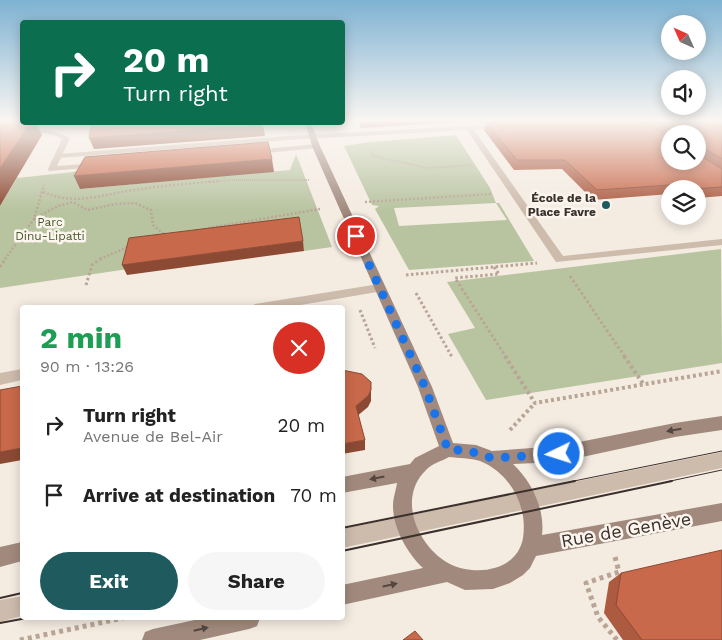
<!DOCTYPE html>
<html lang="en">
<head>
<meta charset="utf-8">
<style>
	body { margin:0; font-family:"Work Sans",sans-serif; background:#f6f6f6; color:#222; height:100vh; display:flex; flex-direction:column; font-size:19px; white-space:nowrap }
	* { box-sizing:border-box; margin:0 }
	p { font-size:16px; color:#767676 }
	.icon { flex:none; width:28px; height:28px; fill:none; stroke:currentColor; stroke-width:2; stroke-linecap:round; stroke-linejoin:round }
	.map { position:relative; flex:1; overflow:hidden }
	.details { position:absolute; left:20px; top:305px; width:325px; height:315px; display:flex; flex-direction:column; background:#fff; border-radius:5px; box-shadow:0 2px 12px #0003 }
	.details>* { flex:none }
	.top-card { position:absolute; left:20px; top:20px; width:325px; height:105px; border-radius:5px; box-shadow:0 2px 12px #0003; background:#0b6e4f; color:#fff; overflow:hidden }
	.needle { width:32px; rotate:315deg }
	.controls { position:absolute; left:661px; top:15px; display:grid; gap:10px }
	.controls a { display:grid; place-items:center; width:45px; height:45px; border-radius:50%; background:#fff; box-shadow:0 2px 12px #0003; font-size:25px }
	.pin { position:absolute; display:grid; place-items:center; width:42px; height:42px; color:#fff; margin:-21px; border:2px solid #fff; border-radius:50%; box-shadow:0 1px 5px #0007 }
	.me { position:absolute; width:55px; margin:-28px; rotate:266deg; stroke-linejoin:round; filter:drop-shadow(0 0 4px #0008) }
	.turn { display:flex; align-items:center; gap:18px; height:105px; padding:0 20px; font-size:22px }
	.turn .icon { width:65px; height:65px; stroke-width:2.5 }
	.turn b { display:block; font-size:35px; line-height:42px }
	.round { display:grid; place-items:center; flex:none; width:52px; height:52px; border-radius:26px; background:#f6f6f6 }
	.head { display:flex; align-items:center; justify-content:space-between; height:85px; padding:0 20px }
	h1 { font-size:30px; font-weight:700; line-height:38px; color:#1e9e55 }
	.button { display:flex; gap:10px; margin-top:auto; padding:10px 20px }
	.button a { flex:1; height:58px; border-radius:30px; background:#1f5a5e; color:#fff; font-size:20px; font-weight:700; line-height:58px; text-align:center }
	.button a+a { background:#f6f6f6; color:#222 }
	ul { padding:0; list-style:none }
	li { display:flex; align-items:center; gap:15px; height:70px; padding:0 20px }
	li div { flex:1 }
	li b { display:block; font-size:19px }
	li em { font-style:normal }
	.map>svg:first-child { display:block }
	.green { fill:#b8c4a0; fill-rule:evenodd }
	.lines { fill:none; stroke-linecap:round; stroke-linejoin:round }
	.path-far4 { stroke:#b9a596; stroke-width:2; stroke-dasharray:1 1; stroke-linecap:butt }
	.path-far3 { stroke:#b9a596; stroke-width:2.5; stroke-dasharray:2 2; stroke-linecap:butt }
	.path-far2 { stroke:#b9a596; stroke-width:3; stroke-dasharray:2.5 2.5; stroke-linecap:butt }
	.path-far1 { stroke:#b9a596; stroke-width:4; stroke-dasharray:3 3; stroke-linecap:butt }
	.path { stroke:#b9a596; stroke-width:5; stroke-dasharray:4 4; stroke-linecap:butt }
	.lane { fill:#cdbbac; fill-rule:evenodd }
	.street { fill:#cdbbac; fill-rule:evenodd }
	.secondary { fill:#a18a7d; fill-rule:evenodd }
	.tram-far1 { stroke:#3b302b; stroke-width:1 }
	.tram { stroke:#3b302b; stroke-width:2 }
	.wall { fill:#ac5a40; fill-rule:evenodd }
	.shaded-wall { fill:#8c4a34 }
	.building { fill:#c8694b; stroke:#8c4a34 }
	.oneway { fill:#544640 }
	.route { stroke:#1a73e8; stroke-width:9; stroke-dasharray:0 16.2 }
	.poi-dot { fill:#1f5a5e; stroke:#fbf5ee; stroke-width:2 }
	.labels { text-anchor:middle; stroke-width:5; stroke-linejoin:round; paint-order:stroke }
	.far-poi-label { font-size:12px; font-weight:bold; fill:#3b302b; stroke:#fbf5ee; text-anchor:end }
	.far-park-label { font-size:12px; fill:#4a5a2e; stroke:#fbf5ee }
	.near-street-label { font-size:18px; fill:#3b302b; stroke:#fbf5ee }
</style>
</head>
<body>
<div class="map">
<svg width="722" height="640" viewBox="0 0 722 640">
	<rect width="100%" height="100%" fill="#f4ebe1"/>
	<g class="green">
		<path d="M456 135 490 188 496 203H499L534 261 409 270 375 209 379 206 372 205 344 146 370 142ZM496 203 507 220 399 226 394 208Z"/>
		<path d="M296 154 332 247 304 251 300 227 128 269 0 288V206L17 178 91 170 81 189 290 170Z"/>
		<path d="M721 249 722 363 486 400 448 334 475 328 447 282Z"/>
	</g>
	<g class="lines">
		<g class="path-far4">
			<path d="M370 151 373 156 427 168 472 165"/>
			<path d="M206 182 232 180H309"/>
		</g>
		<g class="path-far3">
			<path d="M43 192C78 207 105 193 141 189 167 185 194 183 221 181"/>
			<path d="M365 202 492 194"/>
			<path d="M34 219 58 206 73 202 87 210 116 204 135 203 151 210 153 225 165 235"/>
			<path d="M208 228 320 209"/>
			<path d="M5 259 34 219 44 185"/>
			<path d="M100 259 130 246"/>
		</g>
		<g class="path-far2">
			<path d="M0 267 6 258"/>
			<path d="M494 267 499 274 455 278 506 357"/>
			<path d="M406 275 537 263"/>
			<path d="M570 276 625 357"/>
			<path d="M86 285 92 265 102 258"/>
			<path d="M416 293 452 357"/>
			<path d="M360 310 375 348"/>
		</g>
		<g class="path-far1">
			<path d="M505 356 535 403 722 371"/>
			<path d="M624 356 644 385"/>
			<path d="M510 430 535 403"/>
		</g>
		<g class="path">
			<path d="M615 557 619 572 586 583 598 617 617 640"/>
			<path d="M20 640 123 618"/>
		</g>
		<g class="lane">
			<path d="M34 129 54 131 70 138 57 166 97 163 101 165 97 167 49 171 48 169 62 139C44 128 19 134 0 139V135L4 133Z"/>
			<path d="M316 144 320 146 319 148 253 154 249 152 253 150Z"/>
			<path d="M379 284 385 288 383 291 283 308H249L255 304Z"/>
			<path d="M22 369V380L0 385V373Z"/>
			<path d="M722 452V468L342 548V529Z"/>
			<path d="M22 596V616L0 622V600Z"/>
		</g>
		<path class="street" d="M501 124 504 126 503 127 474 130 563 256 722 239V245L556 262 467 130 288 140 58 158 54 156 58 154 288 136Z"/>
		<g class="secondary">
			<path d="M305 122H311L320 146 432 387 453 443 476 445 492 451 559 446 675 423 722 416V430L675 437 559 462 513 464C532 482 545 509 542 535L722 503V521L536 556 530 568 523 575 510 583 493 589 465 590 447 582 342 605V585L423 568C407 553 393 528 393 506 393 498 396 490 397 483L342 493V477L410 464 415 458 439 446 418 387 312 146ZM449 457C459 458 470 458 480 461 510 473 528 506 523 538 517 572 474 577 448 563 417 545 397 498 426 470 431 464 442 461 449 457Z"/>
			<path d="M22 542V561L0 567V547Z"/>
			<path d="M204 618H260L257 626 249 629 200 640H142L145 632 153 629Z"/>
		</g>
		<g class="tram-far1">
			<path d="M569 482 722 451"/>
			<path d="M666 482 722 470"/>
		</g>
		<g class="tram">
			<path d="M342 528 575 481"/>
			<path d="M342 551 672 481"/>
			<path d="M0 598 22 593"/>
			<path d="M0 623 27 618"/>
		</g>
	</g>
	<g class="wall">
		<path d="M358 121H477L361 128Z"/>
		<path d="M478 121H722V196L698 198V189H670V194L593 200 562 169 514 170 484 130 486 122 479 123ZM670 134H698L670 161Z"/>
		<path d="M621 573 722 640H623L604 613 609 582Z"/>
	</g>
	<g class="shaded-wall">
		<path d="M31 122H36L42 135 0 206V168Z"/>
		<path d="M263 125 265 136 94 149 89 138Z"/>
		<path d="M704 148 699 157 698 158V150Z"/>
		<path d="M272 159 274 172 80 189 74 176Z"/>
		<path d="M303 241 304 251 127 275 122 265Z"/>
		<path d="M371 390V401L368 407 356 417V406Z"/>
		<path d="M365 440V450L342 454V444Z"/>
		<path d="M22 448V460L0 464V452Z"/>
	</g>
	<g class="building">
		<path d="M10 121H22V122H31L0 168V122Z"/>
		<path d="M498 121H643L670 138V161H698V154L722 169V187L693 189 685 184 597 190 565 160H517L486 122Z"/>
		<path d="M657 121H722V125H720L722 126V159L704 148 698 150V134H676Z"/>
		<path d="M92 122H263V125L89 138Z"/>
		<path d="M268 142 272 159 74 176 85 157Z"/>
		<path d="M299 217 303 241 122 265 129 238Z"/>
		<path d="M342 370 362 374 371 382V390L368 396 356 406 365 440 342 444Z"/>
		<path d="M22 386V448L0 452V390Z"/>
		<path d="M722 550V640H642L616 605 621 573Z"/>
		<path d="M415 631 423 640H403Z"/>
	</g>
	<defs><path id="oneway-solid" d="M-6-.8H1V-3.2L6.5 0L1 3.2V.8H-6Z" transform="scale(1.25)"/></defs>
	<g class="oneway">
		<use href="#oneway-solid" transform="translate(674 430) rotate(170)"/>
		<use href="#oneway-solid" transform="translate(377 478) rotate(169)"/>
		<use href="#oneway-solid" transform="translate(390 585) rotate(-12)"/>
		<use href="#oneway-solid" transform="translate(201 629) rotate(-13)"/>
	</g>
	<linearGradient id="sky" x2="0" y2="1"><stop stop-color="#7eb2d2"/><stop offset="0.57" stop-color="#faf6f2"/><stop offset="1" stop-color="#faf6f2" stop-opacity="0"/></linearGradient>
	<rect width="722" height="211" fill="url(#sky)"/>
	<g class="lines">
		<path class="route" d="M356 236 425 387 448 450H466L492 458 559 454"/>
	</g>
	<circle class="poi-dot" cx="606" cy="205" r="5"/>
	<g class="labels">
		<g class="far-poi-label">
			<text x="596" y="202">École de la<tspan x="596" dy="14">Place Favre</tspan></text>
		</g>
		<g class="far-park-label">
			<text x="50" y="226">Parc<tspan x="50" dy="14">Dinu-Lipatti</tspan></text>
		</g>
		<g class="near-street-label">
			<text transform="translate(626 530) rotate(-10)" y="6">Rue de Genève</text>
		</g>
	</g>
</svg>
<div class="controls">
<a><svg class="needle" viewBox="-14 -14 28 28"><path d="M0-13l5 13h-10z" fill="#e53935"/><path d="M0 13l5-13h-10z" fill="#767676"/></svg></a>
<a><svg class="icon" aria-label="sound" viewBox="0 0 24 24"><path d="M4 9h4l5-4v14l-5-4H4zM17 9q2 3 0 6"/></svg></a>
<a><svg class="icon" aria-label="search" viewBox="0 0 24 24"><circle cx="10" cy="10" r="6"/><path d="M15 15l6 6"/></svg></a>
<a><svg class="icon" aria-label="layers" viewBox="0 0 24 24"><path d="M12 4l9 5-9 5-9-5zM3 14l9 5 9-5"/></svg></a>
</div>
<div class="pin" style="left:356px;top:236px;background:#d93025"><svg class="icon" aria-label="arrive" viewBox="0 0 24 24"><path d="M6 21V4h12l-3 4 3 4H6"/></svg></div>
<svg class="me" style="left:559px;top:454px" viewBox="-20 -20 40 40"><circle r="17" fill="#1a73e8" stroke="#fff" stroke-width="3"/><path d="M0-11L8 9 0 5-8 9z" fill="#fff"/></svg>
<div class="top-card">
<div class="turn"><svg class="icon" aria-label="right" viewBox="0 0 24 24"><path d="M7 20v-9h11M14 6l5 5-5 5"/></svg><div><b>20 m</b>Turn right</div></div>
</div>
<section class="details">
<div class="head"><div><h1>2 min</h1><p>90 m · 13:26</p></div><a class="round" style="background:#d93025;color:#fff"><svg class="icon" aria-label="close" viewBox="0 0 24 24"><path d="M6 6l12 12M18 6L6 18"/></svg></a></div>
<ul>
<li><svg class="icon" aria-label="right" viewBox="0 0 24 24"><path d="M7 20v-9h11M14 6l5 5-5 5"/></svg><div><b>Turn right</b><p>Avenue de Bel-Air</p></div><em>20 m</em></li>
<li><svg class="icon" aria-label="arrive" viewBox="0 0 24 24"><path d="M6 21V4h12l-3 4 3 4H6"/></svg><div><b>Arrive at destination</b></div><em>70 m</em></li>
</ul>
<div class="button"><a>Exit</a><a>Share</a></div>
</section>
</div>
</body>
</html>
